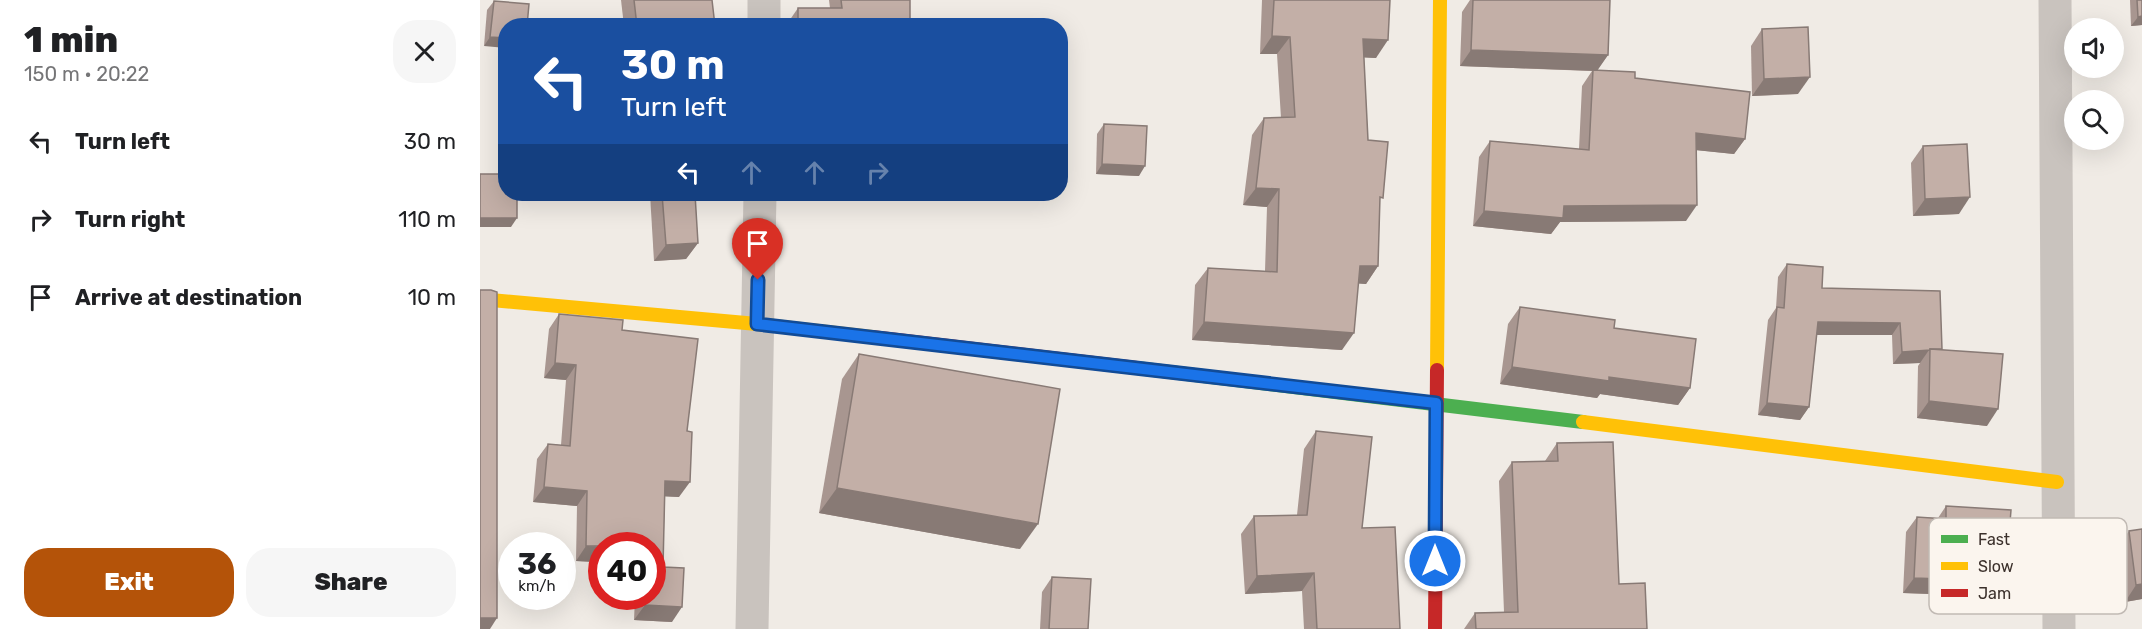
<!DOCTYPE html>
<html lang="en">
<head>
<meta charset="utf-8">
<style>
	body { margin:0; font-family:Rubik,sans-serif; background:#f6f6f6; color:#202124; height:100vh; display:flex; flex-direction:column; font-size:22px; white-space:nowrap }
	* { box-sizing:border-box; margin:0 }
	p { font-size:20px; color:#757577 }
	.icon { flex:none; width:33px; height:33px; fill:none; stroke:currentColor; stroke-width:2; stroke-linecap:round; stroke-linejoin:round }
	.map { position:relative; flex:1; overflow:hidden }
	.drawer { display:flex; flex-direction:column; background:#fff; width:480px }
	.drawer>* { flex:none }
	.guide { position:absolute; left:18px; top:18px; width:570px; height:183px; border-radius:24px; box-shadow:0 6px 24px #0002; background:#1a4fa0; color:#fff; overflow:hidden }
	.tools { position:absolute; left:1584px; top:18px; display:grid; gap:12px }
	.tools a { display:grid; place-items:center; width:60px; height:60px; border-radius:50%; background:#fff; box-shadow:0 6px 24px #0002; font-size:30px }
	.speed { position:absolute; left:18px; top:532px; display:flex; gap:12px; font-size:30px; font-weight:700; text-align:center }
	.speed>* { display:grid; place-content:center; width:78px; height:78px; border-radius:50%; background:#fff; box-shadow:0 6px 24px #0002; line-height:1 }
	.speed small { font-size:15px; font-weight:400 }
	.speed .limit { border:9px solid #d22; background:#fff; color:#111 }
	.pin { position:absolute; display:grid; place-items:center; width:51px; height:51px; color:#fff; margin:-62px -26px; border-radius:50% 50% 50% 0; rotate:-45deg; box-shadow:0 0 6px #0007 }
	.pin .icon { rotate:45deg }
	.me { position:absolute; width:66px; margin:-33px; rotate:0deg; stroke-linejoin:round; filter:drop-shadow(0 0 4px #0008) }
	.turn { display:flex; align-items:center; gap:21px; height:126px; padding:0 24px; font-size:27px }
	.turn .icon { width:78px; height:78px; stroke-width:2.5 }
	.turn b { display:block; font-size:42px; line-height:51px }
	.lanes { display:flex; align-items:center; height:57px; padding:0 24px; background:#0003; justify-content:center; gap:30px; direction:ltr }
	.lanes .off { opacity:.35 }
	.round { display:grid; place-items:center; flex:none; width:63px; height:63px; border-radius:24px; background:#f6f6f6 }
	.overview { display:flex; align-items:center; justify-content:space-between; height:102px; padding:0 24px }
	h1 { font-size:36px; font-weight:800; line-height:45px }
	.button { display:flex; gap:12px; margin-top:auto; padding:12px 24px }
	.button a { flex:1; height:69px; border-radius:24px; background:#b45309; color:#fff; font-size:24px; font-weight:800; line-height:69px; text-align:center }
	.button a+a { background:#f6f6f6; color:#202124 }
	ul { padding:0; list-style:none }
	li { display:flex; align-items:center; gap:18px; height:78px; padding:0 24px }
	li div { flex:1 }
	li b { display:block; font-size:22px }
	li em { font-style:normal }
	main { display:flex; flex:1; min-height:0 }
	.map>svg:first-child { display:block }
	.lines { fill:none; stroke-linecap:round; stroke-linejoin:round }
	.street { stroke:#c9c3be; stroke-width:33 }
	.fast { stroke:#4caf50; stroke-width:14 }
	.slow { stroke:#ffc107; stroke-width:14 }
	.jam { stroke:#c62828; stroke-width:14 }
	.wall { fill:#a89690 }
	.shaded-wall { fill:#887a75 }
	.building { fill:#c3afa7; stroke:#887a75; stroke-width:1.5 }
	.route-casing { stroke:#114b97; stroke-width:15 }
	.route { stroke:#1a73e8; stroke-width:10 }
	.key { fill:#fbf5ee; stroke:#c1bab4; stroke-width:1.5 }
	.key-label { font-size:16px; fill:#3b302b }
</style>
</head>
<body>
<main>
<section class="drawer">
<div class="overview"><div><h1>1 min</h1><p>150 m · 20:22</p></div><a class="round"><svg class="icon" aria-label="close" viewBox="0 0 24 24"><path d="M6 6l12 12M18 6L6 18"/></svg></a></div>
<ul>
<li><svg class="icon" aria-label="left" viewBox="0 0 24 24"><path d="M17 20v-9H6M10 6l-5 5 5 5"/></svg><div><b>Turn left</b></div><em>30 m</em></li>
<li><svg class="icon" aria-label="right" viewBox="0 0 24 24"><path d="M7 20v-9h11M14 6l5 5-5 5"/></svg><div><b>Turn right</b></div><em>110 m</em></li>
<li><svg class="icon" aria-label="arrive" viewBox="0 0 24 24"><path d="M6 21V4h12l-3 4 3 4H6"/></svg><div><b>Arrive at destination</b></div><em>10 m</em></li>
</ul>
<div class="button"><a>Exit</a><a>Share</a></div>
</section>
<div class="map">
<svg width="1662" height="629" viewBox="0 0 1662 629">
	<rect width="100%" height="100%" fill="#f0ebe5"/>
	<g class="lines">
		<g class="street">
			<path d="M1575 0 1579 629"/>
			<path d="M284 26V0"/>
			<path d="M272 629 280 194"/>
		</g>
		<path class="fast" d="M657 368 1103 422"/>
		<g class="slow">
			<path d="M0 299 277 324 392 337"/>
			<path d="M957 370 960 0"/>
			<path d="M1103 422 1577 482"/>
		</g>
		<g class="jam">
			<path d="M392 337 657 368"/>
			<path d="M955 629 957 370"/>
		</g>
	</g>
	<g class="wall">
		<path d="M141 0H232L235 26H144Z"/>
		<path d="M349 0H430V26H307V24L318 8H350Z"/>
		<path d="M782 0H910L896 58 884 57 888 140 900 202 898 266 886 284 878 283 862 350 712 340 715 285 728 268 785 271 787 207 763 205 772 135 784 118H801L797 54H780Z"/>
		<path d="M990 0H1130L1128 55 1117 70 1155 78 1265 139 1254 154 1216 150 1206 221 1080 222 1071 234 993 226 999 157 1010 141 1099 149 1102 86 1112 71 980 66 982 12Z"/>
		<path d="M1650 0H1662V25L1651 26Z"/>
		<path d="M14 1 47 26 4 46 7 10Z"/>
		<path d="M1282 29 1318 94 1272 96 1271 46Z"/>
		<path d="M624 124 659 176 616 174 617 134Z"/>
		<path d="M1443 146 1479 214 1433 216 1431 163Z"/>
		<path d="M170 194H215L218 243 206 259 174 261Z"/>
		<path d="M1307 264 1342 288 1460 291 1462 349 1507 426 1437 418 1438 366 1440 363 1413 364 1412 335H1337L1329 407 1320 420 1278 415 1288 320 1296 308 1298 277Z"/>
		<path d="M1040 307 1210 388 1198 405 1120 394 1117 398 1020 384 1028 324Z"/>
		<path d="M79 314 142 330 199 497 185 496 183 567 192 622 154 620 155 597H172V546H122V583H116V562L96 561 97 506 53 502 57 459 68 444 81 445 86 380 64 378 69 329Z"/>
		<path d="M379 354 540 549 339 513 362 379Z"/>
		<path d="M836 431 882 528 920 629H824L822 591 765 594 761 534 774 516 817 515 824 449Z"/>
		<path d="M1077 443 1139 584 1167 629H984L995 613 1024 612 1019 481 1032 462 1065 461Z"/>
		<path d="M1466 506 1524 597 1514 612 1450 608 1451 594 1423 593 1426 532 1437 517 1458 518Z"/>
		<path d="M1649 531 1662 599 1645 602 1637 548Z"/>
		<path d="M572 577 608 629H560L562 592Z"/>
	</g>
	<g class="shaded-wall">
		<path d="M1662 16V25L1651 26 1658 17Z"/>
		<path d="M792 36 810 37 797 54H780Z"/>
		<path d="M10 37 26 38V48L4 46Z"/>
		<path d="M883 39 908 40 896 58 871 57Z"/>
		<path d="M991 50 1128 55 1117 71 980 66Z"/>
		<path d="M1330 77 1318 94 1272 96 1284 79Z"/>
		<path d="M1216 133 1265 139 1254 154 1205 149Z"/>
		<path d="M622 164 665 166 659 176 616 174Z"/>
		<path d="M776 188 799 189 787 207 763 205Z"/>
		<path d="M1490 197 1479 214 1433 216 1445 199Z"/>
		<path d="M1217 205 1206 221 1080 222 1071 234 993 226 1004 211 1084 206Z"/>
		<path d="M0 218H37L31 227H0Z"/>
		<path d="M218 243 206 259 174 261 186 245Z"/>
		<path d="M880 266H898L886 284 868 283Z"/>
		<path d="M724 322 874 333 862 350 712 340Z"/>
		<path d="M1338 322 1420 323 1412 335H1329Z"/>
		<path d="M1449 350 1440 363 1413 364 1422 352Z"/>
		<path d="M75 363 96 365 86 380 64 378Z"/>
		<path d="M1032 367 1129 377 1210 388 1198 405 1120 394 1117 398 1020 384Z"/>
		<path d="M1449 401 1518 409 1507 426 1437 418Z"/>
		<path d="M1287 403 1329 407 1320 420 1278 415Z"/>
		<path d="M185 481 210 482 199 497 174 496Z"/>
		<path d="M64 487 107 491 97 506 53 502Z"/>
		<path d="M357 488 558 524 540 549 339 513Z"/>
		<path d="M106 546 122 547V554L116 562 96 561Z"/>
		<path d="M834 573 822 591 765 594 777 576Z"/>
		<path d="M122 575V583H116Z"/>
		<path d="M1434 578 1462 579 1451 594 1423 593Z"/>
		<path d="M1662 584V599L1645 602 1656 585Z"/>
		<path d="M1461 592 1524 597 1514 612 1450 608Z"/>
		<path d="M165 605 202 607 192 622 154 620Z"/>
		<path d="M0 618H17L10 629H0Z"/>
	</g>
	<g class="building">
		<path d="M154 0H232L235 26H157Z"/>
		<path d="M361 0H430V26H318V8H362Z"/>
		<path d="M794 0H910L908 40 883 39 888 140 908 142 903 198 900 197 898 266H880L874 333 724 322 728 268 797 272 799 189 776 188 784 118 815 117 810 37 792 36Z"/>
		<path d="M993 0H1130L1128 55 991 50Z"/>
		<path d="M1657 0H1662V16L1658 17Z"/>
		<path d="M14 1 49 4 47 26H26V38L10 37Z"/>
		<path d="M1328 27 1330 77 1284 79 1282 29Z"/>
		<path d="M1113 70 1155 72V78L1270 92 1265 139 1216 133 1217 205 1084 206 1083 218 1004 211 1010 141 1109 150Z"/>
		<path d="M624 124 667 126 665 166 622 164Z"/>
		<path d="M1487 144 1490 197 1445 199 1443 146Z"/>
		<path d="M0 174H26V194H37V218H0Z"/>
		<path d="M182 194H215L218 243 186 245Z"/>
		<path d="M1307 264 1343 267 1342 288 1460 291 1462 349H1450V350L1422 352 1420 323 1338 322 1329 407 1287 403 1297 307 1304 308Z"/>
		<path d="M0 290H11L17 292V618H0Z"/>
		<path d="M1040 307 1135 320 1134 328 1216 339 1210 388 1129 377V381L1032 367Z"/>
		<path d="M79 314 143 320 142 330 218 339 207 431 212 432 210 482 185 481 183 567 204 568 202 607 165 605V597H172V546H106L107 491 64 487 68 444 90 446 96 365 75 363Z"/>
		<path d="M1450 349 1523 354 1518 409 1449 401Z"/>
		<path d="M379 354 580 389 558 524 357 488Z"/>
		<path d="M836 431 892 437 882 528 915 527 920 629H837L834 573 777 576 774 516 827 515Z"/>
		<path d="M1133 442 1139 584 1165 583 1167 629H996L995 613 1038 612 1032 462 1078 461 1077 443Z"/>
		<path d="M1466 506 1531 510 1524 597 1461 592 1462 579 1434 578 1437 517 1466 519Z"/>
		<path d="M1662 529V584L1656 585 1649 531Z"/>
		<path d="M572 577 611 579 608 629H569Z"/>
	</g>
	<g class="lines">
		<g class="route-casing">
			<path id="route" d="M278 280 277 324 956 403 955 561"/>
		</g>
		<use href="#route" class="route"/>
	</g>
	<rect x="1449" y="518" width="198" height="96" rx="9" class="key"/>
	<rect x="1461" y="535" width="27" height="8" fill="#4caf50"/>
	<rect x="1461" y="562" width="27" height="8" fill="#ffc107"/>
	<rect x="1461" y="589" width="27" height="8" fill="#c62828"/>
	<g class="key-label">
		<text x="1498" y="545">Fast</text>
		<text x="1498" y="572">Slow</text>
		<text x="1498" y="599">Jam</text>
	</g>
</svg>
<div class="tools">
<a><svg class="icon" aria-label="sound" viewBox="0 0 24 24"><path d="M4 9h4l5-4v14l-5-4H4zM17 9q2 3 0 6"/></svg></a>
<a><svg class="icon" aria-label="search" viewBox="0 0 24 24"><circle cx="10" cy="10" r="6"/><path d="M15 15l6 6"/></svg></a>
</div>
<div class="speed"><div>36<small>km/h</small></div><div class="limit">40</div></div>
<div class="pin" style="left:278px;top:280px;background:#d93025"><svg class="icon" aria-label="arrive" viewBox="0 0 24 24"><path d="M6 21V4h12l-3 4 3 4H6"/></svg></div>
<svg class="me" style="left:955px;top:561px" viewBox="-20 -20 40 40"><circle r="17" fill="#1a73e8" stroke="#fff" stroke-width="3"/><path d="M0-11L8 9 0 5-8 9z" fill="#fff"/></svg>
<div class="guide">
<div class="turn"><svg class="icon" aria-label="left" viewBox="0 0 24 24"><path d="M17 20v-9H6M10 6l-5 5 5 5"/></svg><div><b>30 m</b>Turn left</div></div>
<div class="lanes"><svg class="icon" aria-label="left" viewBox="0 0 24 24"><path d="M17 20v-9H6M10 6l-5 5 5 5"/></svg><svg class="icon off" aria-label="ahead" viewBox="0 0 24 24"><path d="M12 20V5M6 11l6-6 6 6"/></svg><svg class="icon off" aria-label="ahead" viewBox="0 0 24 24"><path d="M12 20V5M6 11l6-6 6 6"/></svg><svg class="icon off" aria-label="right" viewBox="0 0 24 24"><path d="M7 20v-9h11M14 6l5 5-5 5"/></svg></div>
</div>
</div>
</main>
</body>
</html>
